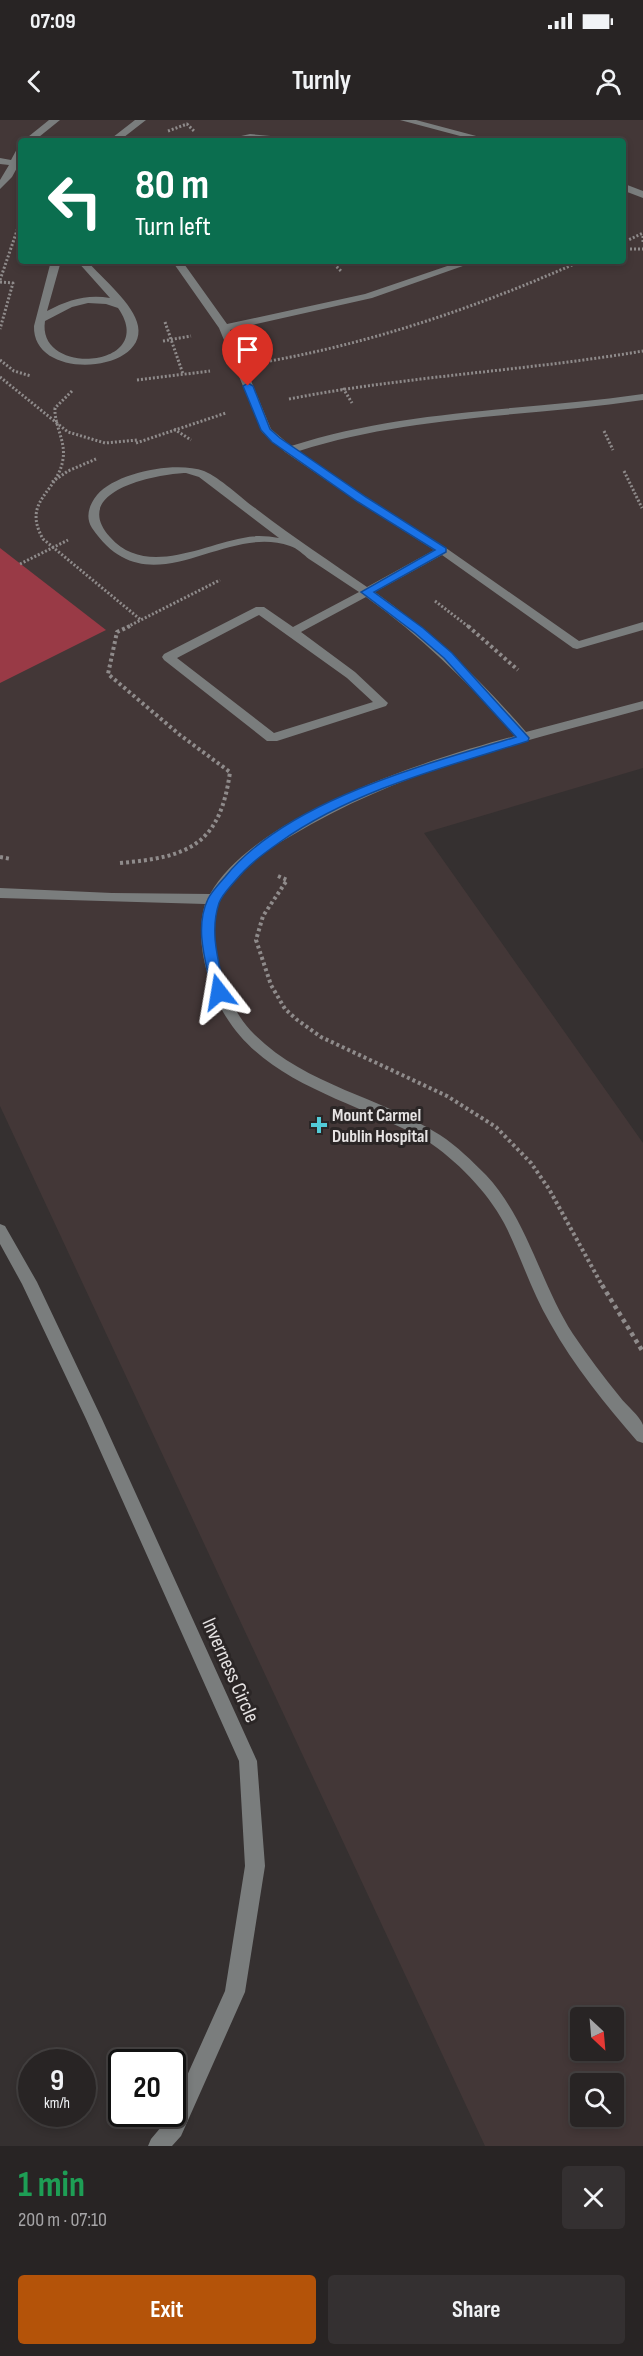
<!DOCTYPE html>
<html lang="en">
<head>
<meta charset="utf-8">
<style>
	body { margin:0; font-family:"Sofia Sans Condensed",sans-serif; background:#343031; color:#f1f3f6; height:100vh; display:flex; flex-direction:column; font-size:22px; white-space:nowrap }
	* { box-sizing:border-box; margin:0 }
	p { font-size:20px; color:#a5a4a6 }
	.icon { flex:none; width:33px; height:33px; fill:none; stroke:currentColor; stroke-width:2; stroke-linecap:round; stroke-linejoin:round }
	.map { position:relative; height:2026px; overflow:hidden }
	.side { display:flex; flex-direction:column; background:#282424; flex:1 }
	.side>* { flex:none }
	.guide { position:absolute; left:18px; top:18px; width:608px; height:126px; border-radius:6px; box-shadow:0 3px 9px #0003,0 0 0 2px #444141; background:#0b6e4f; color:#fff; overflow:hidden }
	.needle { width:39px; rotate:154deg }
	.buttons { position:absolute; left:570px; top:1887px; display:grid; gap:12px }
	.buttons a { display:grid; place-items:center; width:54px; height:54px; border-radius:6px; background:#282424; box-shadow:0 3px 9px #0003,0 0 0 2px #444141; font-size:30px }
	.speed { position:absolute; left:18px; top:1929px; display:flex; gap:12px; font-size:30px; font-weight:700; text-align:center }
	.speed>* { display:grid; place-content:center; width:78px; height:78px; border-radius:50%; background:#282424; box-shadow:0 3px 9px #0003,0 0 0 2px #444141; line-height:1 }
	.speed small { font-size:15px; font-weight:400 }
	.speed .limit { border:3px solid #111; border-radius:9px; background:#fff; color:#111 }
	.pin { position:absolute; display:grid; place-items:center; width:51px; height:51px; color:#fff; margin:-62px -26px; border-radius:50% 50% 50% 0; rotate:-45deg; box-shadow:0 0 6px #0007 }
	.pin .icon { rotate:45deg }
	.me { position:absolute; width:66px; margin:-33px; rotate:346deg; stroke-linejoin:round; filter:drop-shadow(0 0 4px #0008) }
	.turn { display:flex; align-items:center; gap:21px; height:126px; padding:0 18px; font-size:27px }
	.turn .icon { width:78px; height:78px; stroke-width:2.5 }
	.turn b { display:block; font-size:42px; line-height:51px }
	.round { display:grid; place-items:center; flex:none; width:63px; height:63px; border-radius:6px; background:#343031 }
	.summary { display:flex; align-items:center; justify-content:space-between; height:102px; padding:0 18px }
	h1 { font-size:36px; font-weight:700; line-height:45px; color:#1e9e55 }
	.button { display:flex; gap:12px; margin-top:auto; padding:12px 18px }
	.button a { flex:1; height:69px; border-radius:6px; background:#b45309; color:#fff; font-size:24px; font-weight:700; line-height:69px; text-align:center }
	.button a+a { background:#343031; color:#f1f3f6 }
	.status { display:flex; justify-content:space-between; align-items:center; height:42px; padding:0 30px; background:#282424; direction:ltr }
	.status svg { height:16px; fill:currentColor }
	header { display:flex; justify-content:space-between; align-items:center; height:78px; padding:0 18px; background:#282424; font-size:27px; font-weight:700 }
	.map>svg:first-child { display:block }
	.built { fill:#433737; fill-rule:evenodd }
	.building { fill:#993a46 }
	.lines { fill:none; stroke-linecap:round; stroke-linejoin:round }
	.path-far2 { stroke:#8f8b8b; stroke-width:3; stroke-dasharray:2 2; stroke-linecap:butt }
	.path-far1 { stroke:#8f8b8b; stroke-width:4; stroke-dasharray:3 3; stroke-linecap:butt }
	.path { stroke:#8f8b8b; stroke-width:4.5; stroke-dasharray:4 4; stroke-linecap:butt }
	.minor { fill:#7a7d7d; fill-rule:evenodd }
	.route { fill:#1a73e8; stroke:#114b97; stroke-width:1.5 }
	.poi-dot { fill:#52cbd8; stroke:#2b2626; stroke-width:2 }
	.labels { text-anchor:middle; stroke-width:6; stroke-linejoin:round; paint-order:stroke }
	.poi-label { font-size:18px; font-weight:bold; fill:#e6e3e3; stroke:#2b2626; text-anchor:start }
	.near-street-label { font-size:21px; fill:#e6e3e3; stroke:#2b2626 }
</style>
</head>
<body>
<div class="status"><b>07:09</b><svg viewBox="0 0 49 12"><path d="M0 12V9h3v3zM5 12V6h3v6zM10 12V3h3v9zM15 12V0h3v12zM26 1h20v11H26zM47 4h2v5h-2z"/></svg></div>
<header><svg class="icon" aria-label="back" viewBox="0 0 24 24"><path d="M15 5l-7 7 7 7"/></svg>Turnly<svg class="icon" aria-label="person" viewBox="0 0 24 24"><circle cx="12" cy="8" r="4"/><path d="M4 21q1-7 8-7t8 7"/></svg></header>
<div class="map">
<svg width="643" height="2026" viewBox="0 0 643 2026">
	<rect width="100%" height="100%" fill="#353030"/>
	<path class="built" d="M0 0H643V648L424 713 643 1023V2026H485L0 986ZM21 21H622V141H21ZM580 1898H614V1930H580ZM580 1964H614V1996H580Z"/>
	<path class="building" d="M0 428 106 510 0 563Z"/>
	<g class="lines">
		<g class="path-far2">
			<path d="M168 11 187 4 195 12"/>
			<path d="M643 116V123"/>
			<path d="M622 123 643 113"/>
			<path d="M622 129H643"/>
			<path d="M331 141 341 151"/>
			<path d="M0 160 21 99"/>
			<path d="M0 162 13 163 0 209"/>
			<path d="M165 202 183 254"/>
			<path d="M163 221 191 216"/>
			<path d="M0 240 14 251 31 256"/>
			<path d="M270 241C379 221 480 186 581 141"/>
			<path d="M0 257 68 312 105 323 137 320"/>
			<path d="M137 260 210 251"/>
			<path d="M343 268 352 283"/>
			<path d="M72 271 55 288C54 305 66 321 63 339 58 373 21 380 43 419L141 500"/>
			<path d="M289 279C406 256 525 251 643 231"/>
			<path d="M174 309 191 320"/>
			<path d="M604 311 613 330"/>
			<path d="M136 323 226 293"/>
			<path d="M624 351 642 388"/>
			<path d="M52 362 68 351 96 339"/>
			<path d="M20 444 68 420"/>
			<path d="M435 481 469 507"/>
			<path d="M127 507 220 460"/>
		</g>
		<g class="path-far1">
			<path d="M468 506 518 550"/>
			<path d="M0 737 11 739"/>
			<path d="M120 743C189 737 220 725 230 652L180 615 108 554 117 512 130 506"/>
			<path d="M278 756 287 760 263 796 256 820 271 865 285 889 296 899 321 917 447 976 496 1007 531 1043 549 1069 603 1167"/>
		</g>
		<path class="path" d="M602 1165 643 1232"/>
		<g class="minor">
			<path d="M49 0H60L34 21H23Z"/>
			<path d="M135 0H146L119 21H108Z"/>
			<path d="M400 0H416L495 21H479Z"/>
			<path d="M250 14 292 18 297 21H219Z"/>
			<path d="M21 26V47L18 46 12 57 0 69V60L9 45 0 44V38L11 40 18 27Z"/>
			<path d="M622 63 643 71V78L622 70Z"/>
			<path d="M51 141H61L47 191C68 180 87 174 110 178L77 141H87C102 158 134 184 138 206 147 253 32 262 34 206ZM88 183 106 184 118 188C160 248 36 258 45 201L72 187Z"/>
			<path d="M172 141H182L227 204 365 174 462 141H477L372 178 230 210 271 309 291 326C406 289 525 291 643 274V280C528 297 410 295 299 331L366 378 446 428 579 521 643 502V510L577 529 573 528 442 435 375 472C432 513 481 560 526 612L643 581V589C522 622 400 650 291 716 265 731 233 751 220 780 212 800 214 825 219 846 226 871 235 896 255 915 307 966 381 977 440 1015 457 1026 472 1041 486 1055 528 1100 540 1163 573 1214 588 1236 603 1256 620 1277 626 1285 640 1296 643 1305 643 1310 643 1318 643 1323L637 1321C605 1284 574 1246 550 1203 531 1171 521 1136 504 1103 487 1071 456 1040 426 1020 342 974 238 960 208 856 201 832 198 807 205 784L0 778V768L112 773 210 774C255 694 429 639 515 616 470 564 422 517 366 477L301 512 355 552 388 583 386 586 277 621H267L164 540 162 537 164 534 256 487H264L293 507 359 472C342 461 326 450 309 439 304 435 297 428 290 426 222 402 149 492 92 408 85 397 89 385 97 375 117 352 176 341 204 351 221 358 243 380 259 391 294 418 331 442 367 467L434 430 358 382 285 332 262 312 219 208ZM186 353 199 357 279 418C267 416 255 415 243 418 200 426 145 457 110 417 69 371 156 354 186 353ZM259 495 347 558 373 582 274 613 177 538Z"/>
			<path d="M0 1104 5 1106 37 1162 102 1299 257 1641 265 1746 245 1872 181 2016 172 2026H148L151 2019 172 1994V1989L225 1871 245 1746 239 1641 86 1299 22 1164 0 1124Z"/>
		</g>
	</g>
	<path class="route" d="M248 263 253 266 270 309 280 318 366 377 446 428V432L374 472 423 508 452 533 529 618 528 621C442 648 354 670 280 722 263 734 248 745 235 761 230 767 222 775 219 783 209 813 219 842 225 872L219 877 212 872C206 842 194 808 208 779 212 771 219 764 225 757 287 680 424 645 516 617L444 538 415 513 361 472 435 430 358 382 272 322 261 310 243 266Z"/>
	<path class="poi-dot" d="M316 996h6v6h6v6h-6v6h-6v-6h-6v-6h6z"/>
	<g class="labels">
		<g class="poi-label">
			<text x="332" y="1001">Mount Carmel<tspan x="332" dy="21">Dublin Hospital</tspan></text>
		</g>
		<g class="near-street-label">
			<text transform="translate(231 1550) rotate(66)" y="7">Inverness Circle</text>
		</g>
	</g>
</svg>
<div class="buttons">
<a><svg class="needle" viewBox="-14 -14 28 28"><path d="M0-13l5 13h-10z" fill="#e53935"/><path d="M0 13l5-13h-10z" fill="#a5a4a6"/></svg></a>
<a><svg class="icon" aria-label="search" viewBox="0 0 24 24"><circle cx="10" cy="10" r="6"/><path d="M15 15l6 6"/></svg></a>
</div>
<div class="speed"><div>9<small>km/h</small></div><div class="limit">20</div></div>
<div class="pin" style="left:248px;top:266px;background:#d93025"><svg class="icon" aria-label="arrive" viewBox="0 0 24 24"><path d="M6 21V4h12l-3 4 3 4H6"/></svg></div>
<svg class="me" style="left:219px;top:872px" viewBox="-20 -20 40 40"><path d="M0-17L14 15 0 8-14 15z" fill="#1a73e8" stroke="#fff" stroke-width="4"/></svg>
<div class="guide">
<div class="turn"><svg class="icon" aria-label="left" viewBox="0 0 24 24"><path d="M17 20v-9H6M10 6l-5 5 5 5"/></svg><div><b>80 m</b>Turn left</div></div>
</div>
</div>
<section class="side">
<div class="summary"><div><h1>1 min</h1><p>200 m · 07:10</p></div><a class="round"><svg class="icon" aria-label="close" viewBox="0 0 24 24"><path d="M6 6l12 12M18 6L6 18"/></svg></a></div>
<div class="button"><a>Exit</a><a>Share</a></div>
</section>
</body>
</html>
